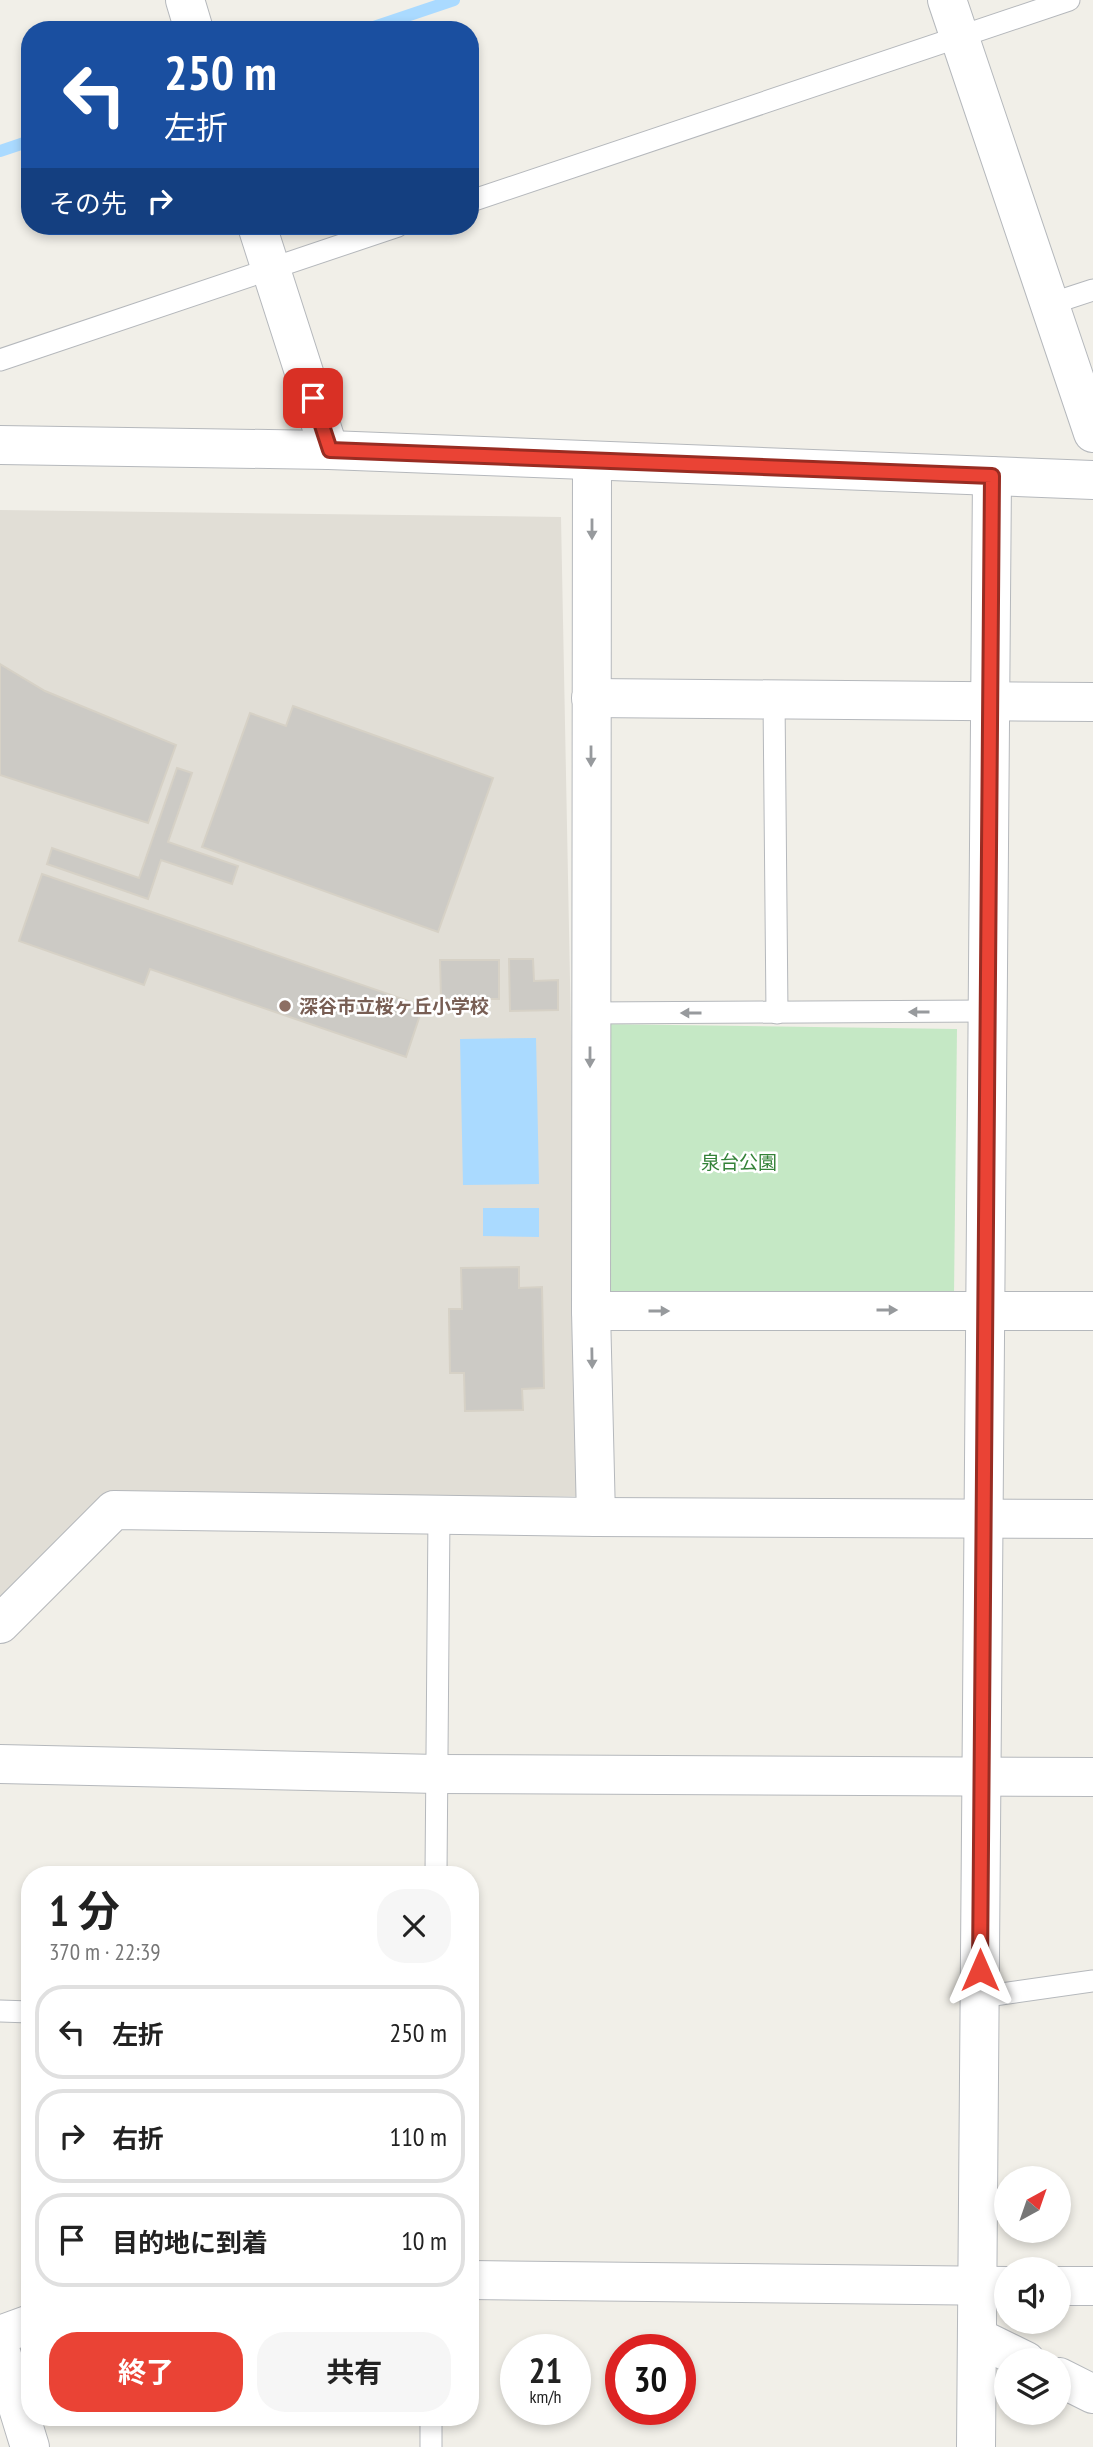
<!DOCTYPE html>
<html lang="ja">
<head>
<meta charset="utf-8">
<style>
	body { margin:0; font-family:"PT Sans Narrow","Noto Sans JP",sans-serif; background:#f6f6f6; color:#222; height:100vh; display:flex; flex-direction:column; font-size:26px; white-space:nowrap }
	* { box-sizing:border-box; margin:0 }
	p { font-size:23px; color:#767676 }
	.icon { flex:none; width:38px; height:38px; fill:none; stroke:currentColor; stroke-width:2; stroke-linecap:round; stroke-linejoin:round }
	.map { position:relative; flex:1; overflow:hidden }
	.sheet { position:absolute; left:21px; top:1866px; width:458px; height:560px; display:flex; flex-direction:column; background:#fff; border-radius:28px; box-shadow:0 4px 10px #0003 }
	.sheet>* { flex:none }
	.top-card { position:absolute; left:21px; top:21px; width:458px; height:214px; border-radius:28px; box-shadow:0 4px 10px #0003; background:#1a4fa0; color:#fff; overflow:hidden }
	.needle { width:46px; rotate:40deg }
	.fabs { position:absolute; left:994px; top:2166px; display:grid; gap:14px }
	.fabs a { display:grid; place-items:center; width:77px; height:77px; border-radius:50%; background:#fff; box-shadow:0 4px 10px #0003; font-size:35px }
	.speed { position:absolute; left:500px; top:2334px; display:flex; gap:14px; font-size:35px; font-weight:700; text-align:center }
	.speed>* { display:grid; place-content:center; width:91px; height:91px; border-radius:50%; background:#fff; box-shadow:0 4px 10px #0003; line-height:1 }
	.speed small { font-size:18px; font-weight:400 }
	.speed .limit { border:10px solid #d22; background:#fff; color:#111 }
	.pin { position:absolute; display:grid; place-items:center; width:60px; height:60px; color:#fff; margin:-30px; border-radius:14px; box-shadow:0 4px 10px #0006 }
	.me { position:absolute; width:77px; margin:-38px; rotate:0deg; stroke-linejoin:round; filter:drop-shadow(0 0 5px #0008) }
	.turn { display:flex; align-items:center; gap:24px; height:147px; padding:0 28px; font-size:32px }
	.turn .icon { width:91px; height:91px; stroke-width:2.5 }
	.turn b { display:block; font-size:49px; line-height:60px }
	.then { display:flex; align-items:center; height:66px; padding:0 28px; background:#0003; gap:14px; font-size:26px }
	.round { display:grid; place-items:center; flex:none; width:74px; height:74px; border-radius:28px; background:#f6f6f6 }
	.headline { display:flex; align-items:center; justify-content:space-between; height:119px; padding:0 28px }
	h1 { font-size:42px; font-weight:700; line-height:52px }
	.button { display:flex; gap:14px; margin-top:auto; padding:14px 28px }
	.button a { flex:1; height:80px; border-radius:28px; background:#ea4335; color:#fff; font-size:28px; font-weight:700; line-height:80px; text-align:center }
	.button a+a { background:#f6f6f6; color:#222 }
	ul { padding:0; list-style:none }
	li { display:flex; align-items:center; gap:21px; height:94px; margin:0 14px 10px; padding:0 14px; border:4px solid #e0e0e0; border-radius:28px }
	li div { flex:1 }
	li b { display:block; font-size:26px }
	li em { font-style:normal }
	.map>svg:first-child { display:block }
	.education { fill:#e1ded6 }
	.green { fill:#c5e8c5 }
	.water { fill:#aadaff }
	.lines { fill:none; stroke-linecap:round; stroke-linejoin:round }
	.stream { stroke:#aadaff; stroke-width:12 }
	.building { fill:#cccac5; stroke:#d6d1c6; stroke-width:2 }
	.service-casing { stroke:#b5b8bc; stroke-width:23 }
	.minor-casing { stroke:#b5b8bc; stroke-width:40 }
	.tertiary-casing { stroke:#b5b8bc; stroke-width:40 }
	.service { stroke:#fff; stroke-width:21 }
	.minor { stroke:#fff; stroke-width:38 }
	.tertiary { stroke:#fff; stroke-width:38 }
	.oneway { fill:#979a9d }
	.route-casing { stroke:#982c22; stroke-width:18 }
	.route { stroke:#ea4335; stroke-width:12 }
	.education-dot { fill:#8d6e63; stroke:#fff; stroke-width:2.5 }
	.labels { text-anchor:middle; stroke-width:5; stroke-linejoin:round; paint-order:stroke }
	.education-label { font-size:19px; font-weight:bold; fill:#785e54; stroke:#fff; text-anchor:start }
	.park-label { font-size:19px; fill:#348238; stroke:#fff }
</style>
</head>
<body>
<div class="map">
<svg width="1093" height="2447" viewBox="0 0 1093 2447">
	<rect width="100%" height="100%" fill="#f1efe8"/>
	<path class="education" d="M0 510 561 517 580 1496 108 1498 0 1607Z"/>
	<path class="green" d="M598 1024 957 1029 954 1296 606 1298Z"/>
	<g class="water">
		<path d="M536 1038 539 1184 463 1185 460 1039Z"/>
		<path d="M483 1208H539V1237L483 1236Z"/>
	</g>
	<g class="lines">
		<g class="stream">
			<path d="M365 30 454 0"/>
			<path d="M0 151 30 141"/>
		</g>
	</g>
	<g class="building">
		<path d="M0 664 45 691 176 745 148 823 0 775Z"/>
		<path d="M293 706 493 778 438 932 202 847 250 713 286 726Z"/>
		<path d="M177 768 192 773 168 842 238 866 232 884 161 860 148 899 47 864 52 848 139 878Z"/>
		<path d="M42 874 423 1006 406 1057 150 969 144 985 19 941Z"/>
		<path d="M509 959H533L534 981 558 980V1010L510 1011Z"/>
		<path d="M440 960H499V999H441Z"/>
		<path d="M519 1267V1288L542 1287 544 1388 522 1389 523 1410 465 1411 464 1373H450L449 1309H462L461 1268Z"/>
	</g>
	<g class="lines">
		<g class="service-casing">
			<g id="service">
				<path d="M471 201 1069 0"/>
				<path d="M1050 304 1093 290"/>
				<path d="M0 360 398 226"/>
				<path d="M774 699 777 1013"/>
				<path d="M590 1013 987 1011"/>
				<path d="M436 1874 439 1514"/>
				<path d="M980 1997 1093 1981"/>
				<path d="M0 2011 30 2012"/>
				<path d="M431 2447V2417"/>
			</g>
		</g>
		<g class="minor-casing">
			<g id="minor">
				<path d="M185 0 194 30"/>
				<path d="M947 0 1093 433"/>
				<path d="M257 226 329 450"/>
				<path d="M592 461 591 1311 596 1517"/>
				<path d="M591 698 1093 702"/>
				<path d="M591 1311H1093"/>
				<path d="M0 1624 114 1510 596 1517 1093 1519"/>
				<path d="M0 1764 437 1774 1093 1777"/>
				<path d="M977 2337 1026 2361"/>
				<path d="M1059 2377 1093 2394"/>
				<path d="M976 2447 992 476"/>
			</g>
		</g>
		<g class="tertiary-casing">
			<g id="tertiary">
				<path d="M0 445 329 450 1093 480"/>
				<path d="M471 2280 1006 2286"/>
				<path d="M1059 2286H1093"/>
				<path d="M0 2335 30 2324"/>
				<path d="M0 2349 30 2447"/>
			</g>
		</g>
		<use href="#service" class="service"/>
		<use href="#minor" class="minor"/>
		<use href="#tertiary" class="tertiary"/>
	</g>
	<defs><path id="oneway-solid" d="M-6-.8H1V-3.2L6.5 0L1 3.2V.8H-6Z" transform="scale(1.75)"/></defs>
	<g class="oneway">
		<use href="#oneway-solid" transform="translate(592 529) rotate(90)"/>
		<use href="#oneway-solid" transform="translate(591 756) rotate(90)"/>
		<use href="#oneway-solid" transform="translate(919 1012) rotate(180)"/>
		<use href="#oneway-solid" transform="translate(691 1013) rotate(180)"/>
		<use href="#oneway-solid" transform="translate(590 1057) rotate(90)"/>
		<use href="#oneway-solid" transform="translate(887 1310)"/>
		<use href="#oneway-solid" transform="translate(659 1311)"/>
		<use href="#oneway-solid" transform="translate(592 1358) rotate(89)"/>
	</g>
	<g class="lines">
		<g class="route-casing">
			<path id="route" d="M313 398 330 450 992 476 980 1970"/>
		</g>
		<use href="#route" class="route"/>
	</g>
	<circle class="education-dot" cx="285" cy="1006" r="7"/>
	<g class="labels">
		<g class="education-label">
			<text x="299" y="1013">深谷市立桜ヶ丘小学校</text>
		</g>
		<g class="park-label">
			<text x="739" y="1169">泉台公園</text>
		</g>
	</g>
</svg>
<div class="fabs">
<a><svg class="needle" viewBox="-14 -14 28 28"><path d="M0-13l5 13h-10z" fill="#e53935"/><path d="M0 13l5-13h-10z" fill="#767676"/></svg></a>
<a><svg class="icon" aria-label="sound" viewBox="0 0 24 24"><path d="M4 9h4l5-4v14l-5-4H4zM17 9q2 3 0 6"/></svg></a>
<a><svg class="icon" aria-label="layers" viewBox="0 0 24 24"><path d="M12 4l9 5-9 5-9-5zM3 14l9 5 9-5"/></svg></a>
</div>
<div class="speed"><div>21<small>km/h</small></div><div class="limit">30</div></div>
<div class="pin" style="left:313px;top:398px;background:#d93025"><svg class="icon" aria-label="arrive" viewBox="0 0 24 24"><path d="M6 21V4h12l-3 4 3 4H6"/></svg></div>
<svg class="me" style="left:980px;top:1970px" viewBox="-20 -20 40 40"><path d="M0-17L14 15 0 8-14 15z" fill="#ea4335" stroke="#fff" stroke-width="4"/></svg>
<div class="top-card">
<div class="turn"><svg class="icon" aria-label="left" viewBox="0 0 24 24"><path d="M17 20v-9H6M10 6l-5 5 5 5"/></svg><div><b>250 m</b>左折</div></div>
<div class="then">その先<svg class="icon" aria-label="right" viewBox="0 0 24 24"><path d="M7 20v-9h11M14 6l5 5-5 5"/></svg></div>
</div>
<section class="sheet">
<div class="headline"><div><h1>1 分</h1><p>370 m · 22:39</p></div><a class="round"><svg class="icon" aria-label="close" viewBox="0 0 24 24"><path d="M6 6l12 12M18 6L6 18"/></svg></a></div>
<ul>
<li><svg class="icon" aria-label="left" viewBox="0 0 24 24"><path d="M17 20v-9H6M10 6l-5 5 5 5"/></svg><div><b>左折</b></div><em>250 m</em></li>
<li><svg class="icon" aria-label="right" viewBox="0 0 24 24"><path d="M7 20v-9h11M14 6l5 5-5 5"/></svg><div><b>右折</b></div><em>110 m</em></li>
<li><svg class="icon" aria-label="arrive" viewBox="0 0 24 24"><path d="M6 21V4h12l-3 4 3 4H6"/></svg><div><b>目的地に到着</b></div><em>10 m</em></li>
</ul>
<div class="button"><a>終了</a><a>共有</a></div>
</section>
</div>
</body>
</html>
